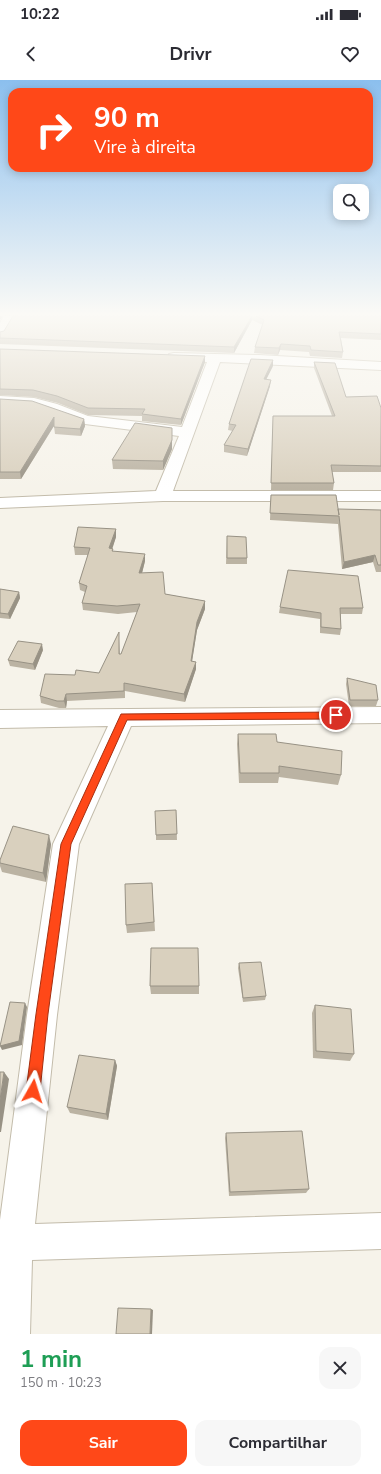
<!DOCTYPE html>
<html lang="pt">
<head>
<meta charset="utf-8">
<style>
	body { margin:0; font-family:"Nunito Sans",sans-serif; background:#f7f7f7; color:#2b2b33; height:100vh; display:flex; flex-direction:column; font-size:15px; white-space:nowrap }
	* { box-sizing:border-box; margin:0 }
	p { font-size:13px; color:#7c7c81 }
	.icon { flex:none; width:22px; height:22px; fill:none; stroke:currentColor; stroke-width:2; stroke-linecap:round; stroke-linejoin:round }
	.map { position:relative; height:1254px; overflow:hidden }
	.details { display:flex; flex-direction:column; background:#fff; flex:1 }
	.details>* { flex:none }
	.guide { position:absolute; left:8px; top:8px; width:365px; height:84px; border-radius:12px; box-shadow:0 2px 10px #0003; background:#ff4818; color:#fff; overflow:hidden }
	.fabs { position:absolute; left:333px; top:104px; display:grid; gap:8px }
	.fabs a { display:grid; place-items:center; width:36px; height:36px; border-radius:8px; background:#fff; box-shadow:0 2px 10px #0003; font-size:20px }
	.pin { position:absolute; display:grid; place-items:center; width:34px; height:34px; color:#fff; margin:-17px; border:2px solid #fff; border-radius:50%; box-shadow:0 1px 4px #0007 }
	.me { position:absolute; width:44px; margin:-22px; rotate:6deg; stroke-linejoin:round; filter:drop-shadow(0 0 3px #0008) }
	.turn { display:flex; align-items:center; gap:14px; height:84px; padding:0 20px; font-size:18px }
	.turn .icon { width:52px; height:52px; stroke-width:2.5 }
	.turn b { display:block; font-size:28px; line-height:34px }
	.round { display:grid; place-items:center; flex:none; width:42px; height:42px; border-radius:12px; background:#f7f7f7 }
	.summary { display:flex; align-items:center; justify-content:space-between; height:68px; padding:0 20px }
	h1 { font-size:24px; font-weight:700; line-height:30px; color:#1e9e55 }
	.action { display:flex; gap:8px; margin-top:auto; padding:8px 20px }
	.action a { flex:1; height:46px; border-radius:12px; background:#ff4818; color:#fff; font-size:16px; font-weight:700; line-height:46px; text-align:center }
	.action a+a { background:#f7f7f7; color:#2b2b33 }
	.status { display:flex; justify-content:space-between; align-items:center; height:28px; padding:0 20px; background:#fff; direction:ltr }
	.status svg { height:11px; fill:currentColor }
	header { display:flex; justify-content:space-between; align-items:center; height:52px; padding:0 20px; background:#fff; font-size:18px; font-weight:700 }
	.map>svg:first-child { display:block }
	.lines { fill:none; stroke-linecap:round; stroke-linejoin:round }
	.minor-casing { stroke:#c3bcab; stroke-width:2 }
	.minor { fill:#fff; fill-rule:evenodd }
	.wall { fill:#bbb3a3 }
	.shaded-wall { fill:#989285 }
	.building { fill:#d9d0be; stroke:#989285 }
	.route { fill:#ff4818; stroke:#a62f10 }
</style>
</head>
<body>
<div class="status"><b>10:22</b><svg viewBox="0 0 49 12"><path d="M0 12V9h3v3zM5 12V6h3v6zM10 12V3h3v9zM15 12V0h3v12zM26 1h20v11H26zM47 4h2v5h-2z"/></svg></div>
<header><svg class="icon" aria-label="back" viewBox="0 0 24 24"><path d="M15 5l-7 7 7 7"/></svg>Drivr<svg class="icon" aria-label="heart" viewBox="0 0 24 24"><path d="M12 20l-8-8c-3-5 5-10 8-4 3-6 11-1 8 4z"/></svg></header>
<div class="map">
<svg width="381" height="1254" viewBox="0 0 381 1254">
	<rect width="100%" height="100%" fill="#f6f3ea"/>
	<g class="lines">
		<g class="minor-casing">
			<g id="minor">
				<path d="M4 236H16L4 256 0 257V243Z"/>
				<path d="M174 273 259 275 381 282V290L220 282 173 411H381V421H163L0 428V418L156 411 179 356 85 344 33 326 0 324V316L34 318 57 324 88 336 182 347 207 282 169 280 168 277 169 274Z"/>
				<path d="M381 627V643L131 646 79 764 57 935 35 1144 381 1133V1169L32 1180 30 1254H0V1140L27 935 53 764 108 646 0 648V630Z"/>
			</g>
		</g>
		<use href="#minor" class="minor"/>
	</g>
	<g class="wall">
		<path d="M13 236H381V260L341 258 343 272 342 278 310 276 309 272 280 270 278 275 254 273 255 267 263 245 252 240 234 273 0 264V252L4 251Z"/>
		<path d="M0 269 205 282 181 345 142 341V336L88 335 58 323 34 317 0 315Z"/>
		<path d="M314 282 346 317 381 328V392H332L334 403 333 410H271L273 336H332L314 288Z"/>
		<path d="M273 286 266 299 270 306 247 376 224 372V365L233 351 228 350 229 344Z"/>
		<path d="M0 319 84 339 85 346 81 356 55 354 54 346 21 399H0Z"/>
		<path d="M172 348V369L163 390 113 389 112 380Z"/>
		<path d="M271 415 338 430H381V492H376L373 482 342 489 338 444 270 440Z"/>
		<path d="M116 449V457L112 468 113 469V471L145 481 142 493 165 514 205 521V529L197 550 192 581 196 582V589L185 622 125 611V618L67 621 66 628H59L41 623 40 616 75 595 99 593 119 559 120 574H121L137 532 118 534 83 530 82 523 85 512 80 510 79 503 88 475H75L74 467Z"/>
		<path d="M227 456 247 478V484H226Z"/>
		<path d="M0 509 19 512 20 518 10 539 0 538Z"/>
		<path d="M280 527 363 528 362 534H341V549L340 555 320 553V539L279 533Z"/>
		<path d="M43 570 35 590 10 586 8 580Z"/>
		<path d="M347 598 378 620 376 626H349L346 604Z"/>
		<path d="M238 654 277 662 341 695 338 705 279 697 278 703H239L237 664Z"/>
		<path d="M176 730 177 760H156V755Z"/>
		<path d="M51 764 46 802 2 792 0 786V780Z"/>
		<path d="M152 803 155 851 127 853 126 845Z"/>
		<path d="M239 883 266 916 265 920 243 922 238 888Z"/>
		<path d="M150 906H199V914H151Z"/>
		<path d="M315 925 354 974 350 981 313 978 312 933Z"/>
		<path d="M115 980 117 986 108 1040 70 1033 67 1027Z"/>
		<path d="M226 1053 309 1109 306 1113 229 1116 225 1058Z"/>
	</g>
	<g class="shaded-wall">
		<path d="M0 236H3L0 240Z"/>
		<path d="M252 236V240L234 273V267Z"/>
		<path d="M281 264 280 270 278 275 279 268Z"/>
		<path d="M205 276V282L181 345V339Z"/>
		<path d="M273 280V286L263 306 264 299Z"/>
		<path d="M271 300 270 306 247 376 248 369Z"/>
		<path d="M54 337 55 344 21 399 20 392Z"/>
		<path d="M84 339 85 346 81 356 80 349Z"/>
		<path d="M172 348V369L163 390V381Z"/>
		<path d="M116 449V457L110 476 109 468Z"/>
		<path d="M145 474V481L140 501 139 493Z"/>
		<path d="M375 475 373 482 342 489 344 482Z"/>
		<path d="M19 512 20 518 10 539 8 534Z"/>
		<path d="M205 521V529L197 550 191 588V581L197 542Z"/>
		<path d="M42 564 43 570 35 590 33 584Z"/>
		<path d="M196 582V589L185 622 184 614Z"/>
		<path d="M66 614 67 621 66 628 64 621Z"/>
		<path d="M49 755 51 764 46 802 43 793Z"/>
		<path d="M25 923 27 927 22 965 2 970 0 966Z"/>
		<path d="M115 980 117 986 108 1040 106 1034Z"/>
		<path d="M4 992 9 999 1 1052H0V1020Z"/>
		<path d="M151 1229 153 1230 152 1254H150Z"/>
	</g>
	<g class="building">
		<path d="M13 236H252L234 267 0 258V252L4 251Z"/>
		<path d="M256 236H381V254L339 252 343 272 311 270 310 266 281 264 279 268 255 267 264 240Z"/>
		<path d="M0 269 205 276 181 339 142 334 145 329 88 328 57 316 33 310 0 309Z"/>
		<path d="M251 279 273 280 264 299 271 300 248 369 224 365 236 345 229 344Z"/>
		<path d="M314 282 335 283 346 317 377 316 381 328V386L331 385 334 403H271L273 336H335Z"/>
		<path d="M0 319 32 321 84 339 80 349 54 347V337L20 392H0Z"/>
		<path d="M135 343 172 348V360L163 381 112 380Z"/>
		<path d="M271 415H336L339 435 338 429 381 430V485H378L375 475 344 482 339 436 270 433Z"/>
		<path d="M78 447 116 449 109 468 113 469 112 471 145 474 139 493 163 492 165 514 205 521 197 542 191 581 196 582 184 614 124 603V611L66 614 64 621H57L40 616 45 594 75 595 76 590 99 593 119 552V574H121L140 524 117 526 82 523 87 506 79 503 90 468 74 467Z"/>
		<path d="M227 456 246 457 247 478H227Z"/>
		<path d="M288 490 358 496 363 528H340L341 549 321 547V533L280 527Z"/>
		<path d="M0 509 19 512 8 534 0 533Z"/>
		<path d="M18 561 42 564 33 584 8 580Z"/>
		<path d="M347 598 376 605 378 620H350Z"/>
		<path d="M238 654H276L277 662 342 671 341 695 279 686V693H240Z"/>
		<path d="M176 730 177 754 156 755 155 731Z"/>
		<path d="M13 746 49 755 43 793 0 783V780Z"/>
		<path d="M152 803 154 842 126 845 125 804Z"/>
		<path d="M151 868H198L199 906H150Z"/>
		<path d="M261 882 266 916 243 918 239 883Z"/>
		<path d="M10 922 25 923 19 961 0 966Z"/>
		<path d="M315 925 351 929 354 974 316 971Z"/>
		<path d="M79 975 115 980 106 1034 67 1027Z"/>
		<path d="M0 992H4L0 1020Z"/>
		<path d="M302 1051 309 1109 230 1112 226 1053Z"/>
		<path d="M118 1228 151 1229 150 1254H116Z"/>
	</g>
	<linearGradient id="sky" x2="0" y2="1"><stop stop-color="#8bbfee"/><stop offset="0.57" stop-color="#fbfaf6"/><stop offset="1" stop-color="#fbfaf6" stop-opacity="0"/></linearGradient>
	<rect width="381" height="411" fill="url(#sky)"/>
	<path class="route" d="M336 632 340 635 336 639 127 640 71 764 48 934 40 1011 38 1015 33 1017 28 1015 26 1011 36 934 61 764 121 634Z"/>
</svg>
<div class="fabs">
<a><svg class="icon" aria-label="search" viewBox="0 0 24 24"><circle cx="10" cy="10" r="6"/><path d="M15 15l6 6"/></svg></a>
</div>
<div class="pin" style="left:336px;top:635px;background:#d93025"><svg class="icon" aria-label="arrive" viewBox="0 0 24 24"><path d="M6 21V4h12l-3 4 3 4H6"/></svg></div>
<svg class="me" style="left:33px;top:1011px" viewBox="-20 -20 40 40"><path d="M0-17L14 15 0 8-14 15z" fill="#ff4818" stroke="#fff" stroke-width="4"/></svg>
<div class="guide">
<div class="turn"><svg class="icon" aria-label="right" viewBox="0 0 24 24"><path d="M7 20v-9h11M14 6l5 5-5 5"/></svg><div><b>90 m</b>Vire à direita</div></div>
</div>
</div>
<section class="details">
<div class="summary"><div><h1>1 min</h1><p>150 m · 10:23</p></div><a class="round"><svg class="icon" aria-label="close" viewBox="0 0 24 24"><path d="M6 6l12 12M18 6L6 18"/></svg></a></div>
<div class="action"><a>Sair</a><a>Compartilhar</a></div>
</section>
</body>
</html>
